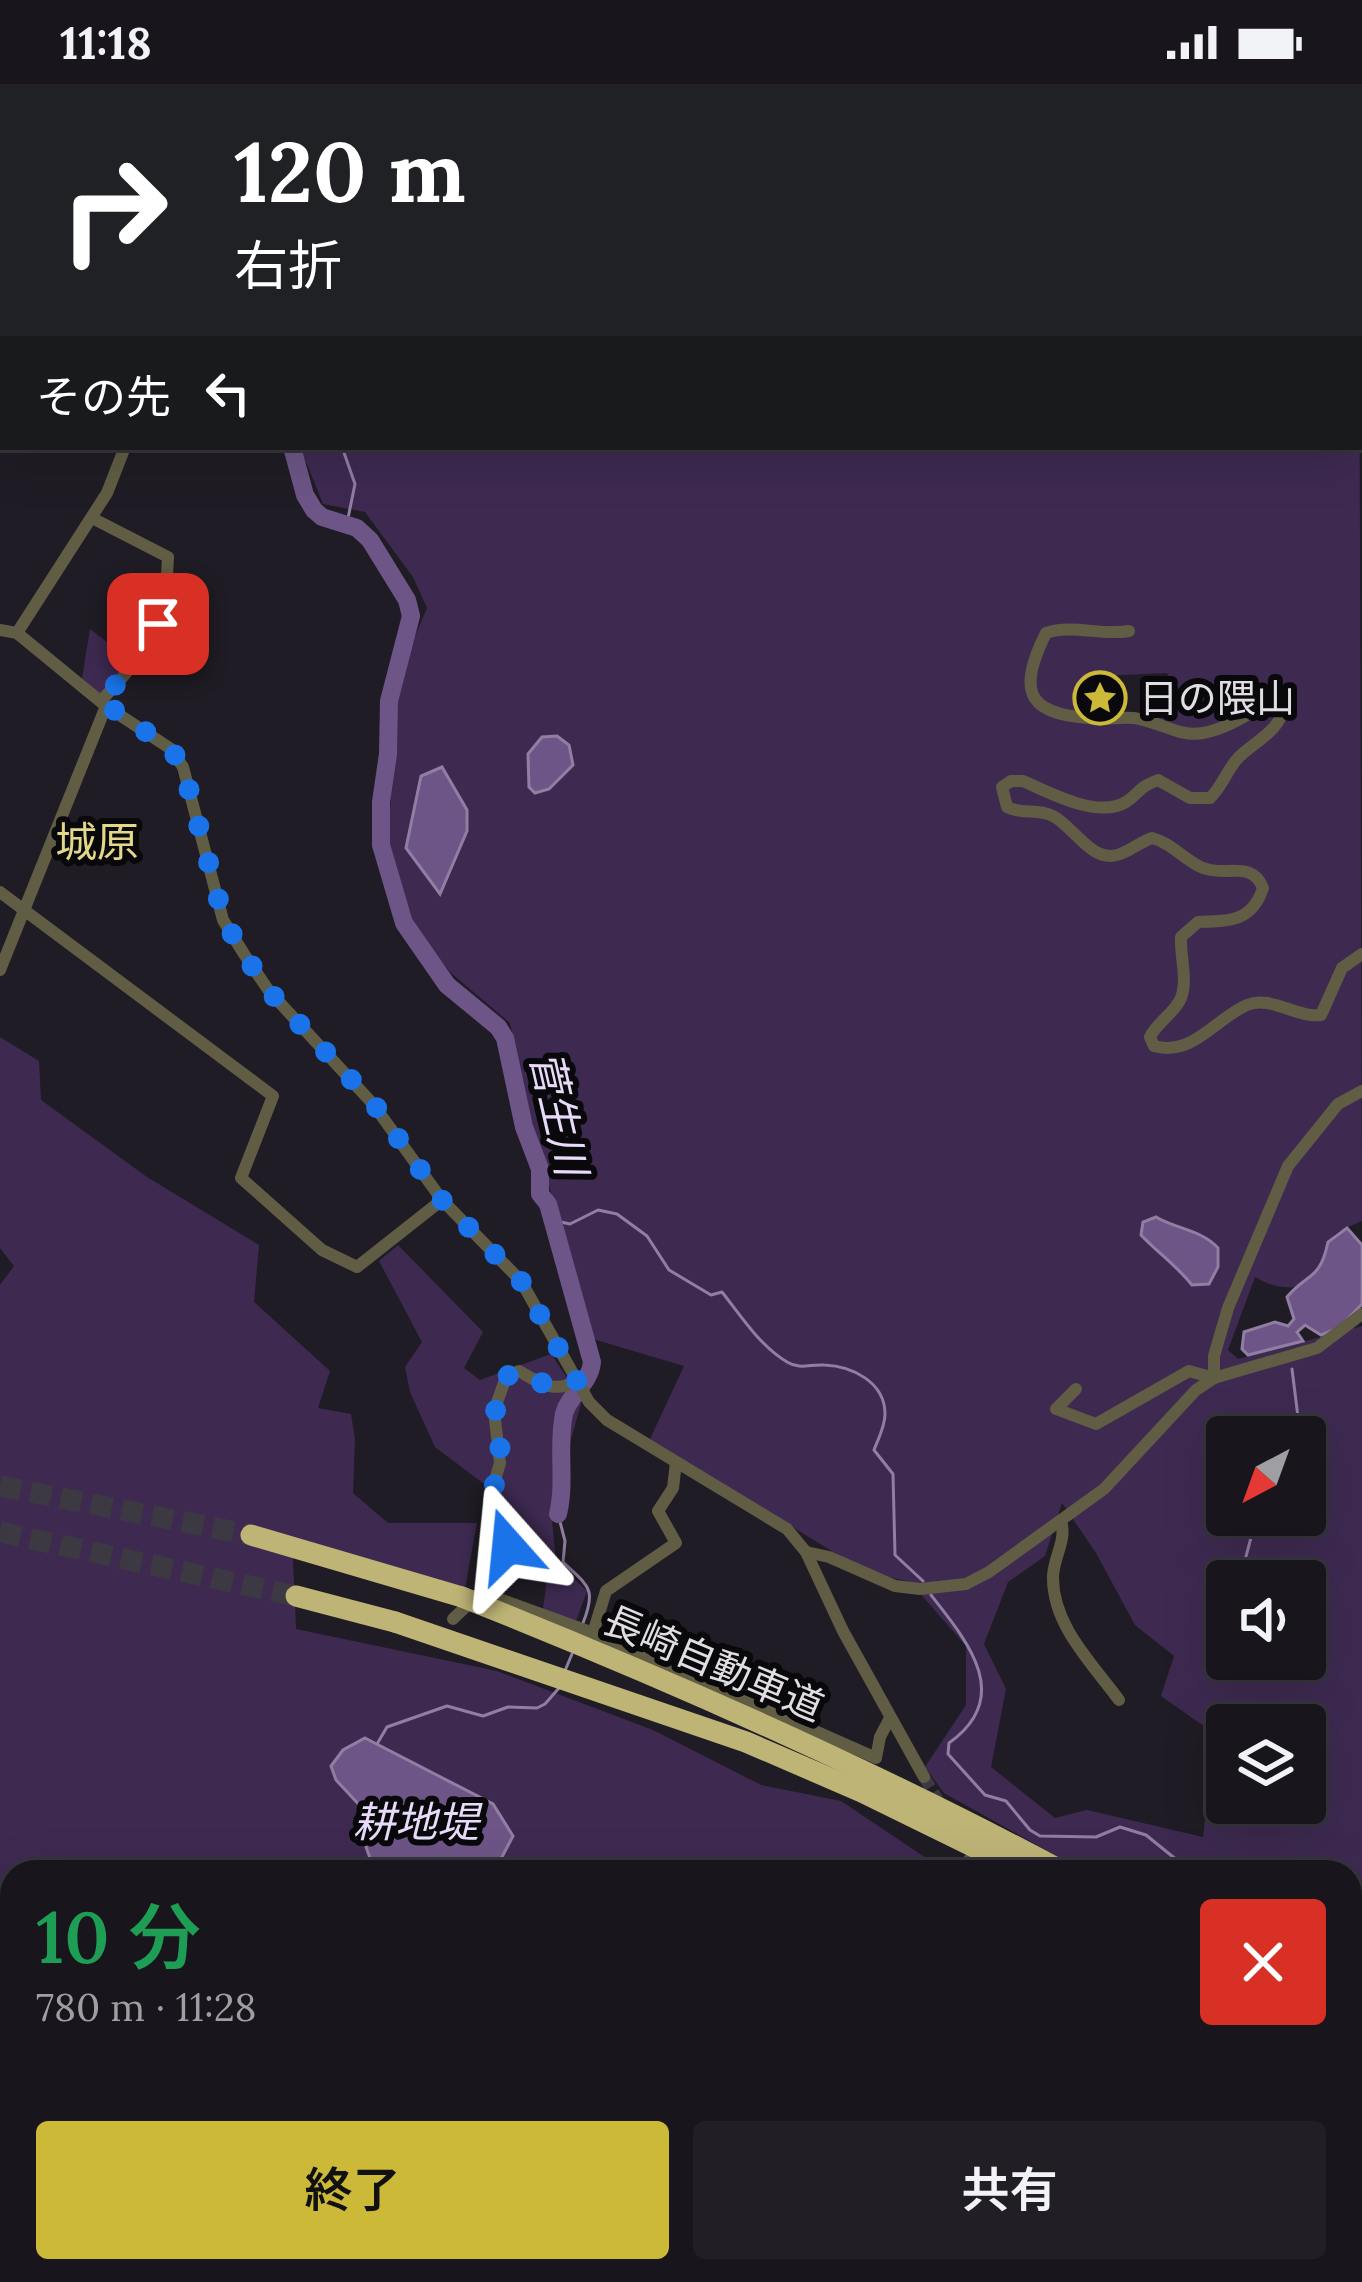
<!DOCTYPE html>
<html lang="ja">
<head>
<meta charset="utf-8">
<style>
	body { margin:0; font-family:Lora,"Noto Sans JP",serif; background:#211e25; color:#f1f3f6; height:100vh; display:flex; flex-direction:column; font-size:45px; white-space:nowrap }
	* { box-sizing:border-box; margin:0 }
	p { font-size:39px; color:#9f9fa3 }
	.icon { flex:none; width:66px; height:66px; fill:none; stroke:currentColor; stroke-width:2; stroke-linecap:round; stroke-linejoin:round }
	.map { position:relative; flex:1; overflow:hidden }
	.panel { position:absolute; left:0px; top:1776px; width:1362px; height:423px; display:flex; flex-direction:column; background:#18151c; border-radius:36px 36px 0 0; box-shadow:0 12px 48px #0002,0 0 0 3px #36343b }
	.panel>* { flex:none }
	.guide { position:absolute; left:0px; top:0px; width:1362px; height:366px; box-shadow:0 12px 48px #0002,0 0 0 3px #36343b; background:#202124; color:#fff; overflow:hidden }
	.needle { width:78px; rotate:221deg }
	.controls { position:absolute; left:1206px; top:1332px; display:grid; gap:24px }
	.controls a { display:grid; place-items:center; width:120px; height:120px; border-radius:12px; background:#18151c; box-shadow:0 12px 48px #0002,0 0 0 3px #36343b; font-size:60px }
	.pin { position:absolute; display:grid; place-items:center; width:102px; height:102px; color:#fff; margin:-51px; border-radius:24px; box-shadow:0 6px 18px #0006 }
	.me { position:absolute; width:132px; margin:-66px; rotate:342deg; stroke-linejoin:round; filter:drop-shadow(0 0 9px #0008) }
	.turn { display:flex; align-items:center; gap:42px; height:252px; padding:0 36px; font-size:54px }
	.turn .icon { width:156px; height:156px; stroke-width:2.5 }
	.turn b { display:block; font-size:84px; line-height:102px }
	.then { display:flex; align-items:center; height:114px; padding:0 36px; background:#0003; gap:24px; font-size:45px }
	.round { display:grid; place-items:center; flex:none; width:126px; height:126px; border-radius:12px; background:#211e25 }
	.head { display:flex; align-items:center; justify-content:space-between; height:204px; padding:0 36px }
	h1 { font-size:72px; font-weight:600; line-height:90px; color:#1e9e55 }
	.button { display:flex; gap:24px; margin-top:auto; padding:24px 36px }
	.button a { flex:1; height:138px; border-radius:12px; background:#ccb938; color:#111; font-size:48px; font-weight:600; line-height:138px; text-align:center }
	.button a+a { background:#211e25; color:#f1f3f6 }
	.status { display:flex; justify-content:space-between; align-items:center; height:84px; padding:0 60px; background:#18151c; direction:ltr }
	.status svg { height:33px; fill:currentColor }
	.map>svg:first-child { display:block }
	.green { fill:#3e2a51; fill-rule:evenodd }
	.water { fill:#6d5587; stroke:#907ea3; stroke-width:3 }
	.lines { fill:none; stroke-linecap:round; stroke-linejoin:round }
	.stream { stroke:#907ea3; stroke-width:3 }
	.river { stroke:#6d5587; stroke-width:18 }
	.minor-tunnel { stroke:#3d3942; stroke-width:12; stroke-dasharray:12 6; stroke-linecap:butt }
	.motorway-tunnel { stroke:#3d3942; stroke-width:21; stroke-dasharray:21 10; stroke-linecap:butt }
	.minor { stroke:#605d44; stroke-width:12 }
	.motorway { stroke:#beb476; stroke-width:21 }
	.motorway-bridge { stroke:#beb476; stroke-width:21 }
	.route { stroke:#1a73e8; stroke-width:21; stroke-dasharray:0 37.8 }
	.labels { text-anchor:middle; stroke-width:12; stroke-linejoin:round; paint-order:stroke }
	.poi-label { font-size:39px; fill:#e0dde3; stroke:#09080b; text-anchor:start }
	.street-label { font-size:39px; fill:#e0dde3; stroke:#09080b }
	.neighbourhood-label { font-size:42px; fill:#e3d789; stroke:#09080b }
	.water-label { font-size:42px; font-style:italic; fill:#e8daf9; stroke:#09080b }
</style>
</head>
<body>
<div class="status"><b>11:18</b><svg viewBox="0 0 49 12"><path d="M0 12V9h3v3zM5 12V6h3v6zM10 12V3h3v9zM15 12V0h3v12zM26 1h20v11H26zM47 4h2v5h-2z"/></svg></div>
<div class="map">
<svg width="1362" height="2198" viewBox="0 0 1362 2198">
	<rect width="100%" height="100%" fill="#201c25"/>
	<g class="green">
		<path d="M394 0H1362V102L1359 107V3Z"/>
		<path d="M1359 138 1362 1137C1351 1142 1336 1146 1330 1157 1325 1166 1328 1166 1325 1175 1311 1209 1282 1209 1255 1193L1228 1266 1238 1275 1362 1242V1944L1350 1935V1788H1085L944 1709 925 1683 966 1621V1562L910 1498 864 1487 650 1355 684 1282 593 1255 534 1049 510 939 451 889 416 847 388 761 398 592 427 524 413 493 365 428 323 420 300 363H1359ZM1167 589 1177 610 1158 632 1093 627 1100 592ZM1227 1353H1305V1431H1227ZM1062 1419 1096 1469 1135 1541 1174 1572 1161 1612 1215 1650 1203 1753 1087 1726 1055 1734 991 1683 1006 1605 984 1560 1008 1498 1045 1472ZM1227 1497H1305V1575H1227ZM1227 1641H1305V1719H1227Z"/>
		<path d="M90 545 132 577 100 611 82 595Z"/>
		<path d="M0 953 39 977 41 1016 147 1093 259 1161 254 1218 330 1287 318 1324 351 1330 355 1355 353 1409 388 1439H477L465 1505 292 1453 296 1545 497 1587 653 1646 761 1701 841 1717 947 1788H12V2187H1010L1017 2198H0V1201L14 1182 0 1164Z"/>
		<path d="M398 1161 483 1248 464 1284 480 1296 551 1270 582 1316 551 1426 556 1478 587 1507 575 1540 543 1525 548 1488 500 1412 435 1363 410 1308 405 1283 422 1258 379 1177Z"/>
		<path d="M1350 1999 1362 2007V2100L1350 2112Z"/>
		<path d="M1091 2187H1300L1295 2198H1093Z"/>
	</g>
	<g class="water">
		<path d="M557 652 569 661 573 681 549 705 535 709 529 703 528 670 542 653Z"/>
		<path d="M442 683 467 726V747L440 810 406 764 421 692Z"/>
		<path d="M1156 1133C1176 1145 1202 1146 1218 1164V1183L1209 1200 1192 1201C1176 1181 1158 1169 1141 1151L1143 1138Z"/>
		<path d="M1347 1144 1362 1161V1220L1339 1244 1321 1251 1305 1241 1297 1248 1303 1257 1248 1271 1242 1265 1244 1248 1275 1238 1288 1242 1294 1235 1287 1213C1307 1189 1320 1197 1328 1158Z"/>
		<path d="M365 1654 493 1720 513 1752 494 1788H375L366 1763 365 1727 336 1696 331 1682 343 1666Z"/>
	</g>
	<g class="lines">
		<g class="stream">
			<path d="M263 3 264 0"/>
			<path d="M342 363 355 400 347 439"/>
			<path d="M552 1136 570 1140 598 1126 617 1130 647 1152 669 1186 711 1211 722 1208C741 1232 760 1262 787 1278 800 1286 810 1280 824 1281 852 1282 885 1298 885 1330 885 1343 878 1355 874 1366L893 1390 895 1471 923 1497"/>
			<path d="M1285 1353 1299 1341 1292 1285"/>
			<path d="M558 1430 565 1457 563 1478C588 1502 597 1504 583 1539"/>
			<path d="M1245 1497 1244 1480 1257 1431"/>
			<path d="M931 1511C968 1558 1014 1613 949 1659L948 1670 985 1711 1006 1717 1030 1746 1040 1752 1096 1753 1120 1743 1146 1751 1183 1781 1206 1788"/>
			<path d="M564 1589 572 1570"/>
			<path d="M377 1660 387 1643 447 1622 483 1632 508 1623 537 1624 545 1620 559 1604"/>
			<path d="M1218 1788H1236"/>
			<path d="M1291 1788 1310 1779 1325 1788"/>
			<path d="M1350 2002 1362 2011"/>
			<path d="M1135 2187 1139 2198"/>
			<path d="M291 2198 293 2187"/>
		</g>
		<g class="river">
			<path d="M144 0 145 3"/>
			<path d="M292 363 305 411 314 426 322 433 357 444 370 456 407 516 411 532 389 617 388 670 381 718V761L404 839 447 901 498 943 505 954 524 1043 540 1085V1110L548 1120 592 1278C590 1300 569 1310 564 1330 557 1363 566 1397 558 1430"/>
		</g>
		<path class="minor-tunnel" d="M924 1693 942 1723"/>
		<g class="motorway-tunnel">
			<path d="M0 1402 251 1451"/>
			<path d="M0 1448 296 1512"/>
		</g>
		<g class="minor">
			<path d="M0 33 3 36"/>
			<path d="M92 434 168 473C165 549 150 563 101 617"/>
			<path d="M0 546 17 549 106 622 171 665 183 683 223 836 244 870 269 907 373 1020 442 1116 521 1197 589 1318 607 1336 787 1445 806 1468 843 1547 924 1693"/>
			<path d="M1129 547C1101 552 1072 540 1046 549 1014 613 1031 632 1101 635 1113 635 1127 632 1139 635 1162 639 1179 653 1203 649 1227 645 1250 629 1271 617L1283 622C1283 645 1254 658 1239 673 1227 685 1223 702 1210 714H1190L1158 696C1137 704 1140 709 1126 718 1098 735 1050 709 1023 697H1011L1002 703 1007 723C1022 731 1038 724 1053 732 1074 743 1091 778 1117 771 1129 768 1140 758 1152 754 1172 759 1184 776 1203 784 1226 793 1252 776 1263 804 1252 838 1229 837 1198 838L1181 853C1180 872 1188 896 1181 914 1174 930 1157 938 1150 953L1154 962C1193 973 1216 934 1247 921 1271 911 1296 934 1321 931L1342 884 1362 870"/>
			<path d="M17 549 107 409 125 363"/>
			<path d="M0 808 273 1012 241 1094 322 1166 357 1183 442 1116"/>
			<path d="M0 886 106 622"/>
			<path d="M1214 1294V1272L1228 1224 1288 1082 1338 1020 1362 1007"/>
			<path d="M1076 1305 1056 1325 1096 1340 1189 1287 1214 1294"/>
			<path d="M676 1378 673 1404 658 1427 676 1459 606 1507 593 1549 876 1674 880 1653 890 1634"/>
			<path d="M1061 1437C1067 1456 1054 1472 1053 1492 1052 1541 1092 1579 1119 1616"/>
			<path d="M806 1468 829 1473 895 1502 920 1505 966 1500 989 1488 1104 1405 1196 1306 1214 1294 1317 1264 1362 1230"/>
			<path d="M480 1508 593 1549"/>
			<path d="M453 1535C475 1513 516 1485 506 1450 503 1437 493 1428 489 1416L500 1379 494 1327 506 1293 519 1287C540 1299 554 1310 576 1297"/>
			<path d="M969 1776 995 1788"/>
			<path d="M1077 2187 1080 2198"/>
		</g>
		<g class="motorway">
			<path d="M251 1451 462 1513"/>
			<path d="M296 1512 395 1538"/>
			<path d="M1350 1961 1362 1969"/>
			<path d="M1350 1985 1362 1993"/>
		</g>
		<g class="motorway-bridge">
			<path d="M462 1513C668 1595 868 1683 1064 1788"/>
			<path d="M395 1538 746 1658 862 1708 1025 1788"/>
		</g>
	</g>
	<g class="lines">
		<path class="route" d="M158 540 148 565 101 617 171 665 183 683 224 836 244 870 269 907 374 1020 442 1116 521 1197 577 1297C551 1313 538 1292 512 1287 482 1321 503 1343 500 1380 500 1393 492 1403 489 1416L506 1447 508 1462"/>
	</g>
	<defs>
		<g id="sight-ring" transform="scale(2.7)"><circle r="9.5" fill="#09080b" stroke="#ccb938" stroke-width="1.5"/><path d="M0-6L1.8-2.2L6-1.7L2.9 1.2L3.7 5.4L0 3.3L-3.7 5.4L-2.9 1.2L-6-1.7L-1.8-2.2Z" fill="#ccb938"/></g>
	</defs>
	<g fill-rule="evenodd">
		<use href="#sight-ring" x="1100" y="614"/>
	</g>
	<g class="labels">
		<g class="poi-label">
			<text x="1139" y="628">日の隈山</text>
		</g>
		<g class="street-label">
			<text transform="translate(714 1579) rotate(23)" y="14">長崎自動車道</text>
		</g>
		<g class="neighbourhood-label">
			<text x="97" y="773">城原</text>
		</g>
		<g class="water-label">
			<text transform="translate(559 1029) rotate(77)" y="15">菅生川</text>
			<text x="416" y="1753">耕地堤</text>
		</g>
	</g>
</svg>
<div class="controls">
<a><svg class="needle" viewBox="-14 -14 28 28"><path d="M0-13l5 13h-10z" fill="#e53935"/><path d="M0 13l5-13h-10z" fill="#9f9fa3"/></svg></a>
<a><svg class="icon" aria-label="sound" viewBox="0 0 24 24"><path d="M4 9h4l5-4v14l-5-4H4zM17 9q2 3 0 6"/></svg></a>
<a><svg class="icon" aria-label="layers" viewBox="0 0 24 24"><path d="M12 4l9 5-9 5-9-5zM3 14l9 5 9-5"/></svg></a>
</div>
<div class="pin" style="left:158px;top:540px;background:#d93025"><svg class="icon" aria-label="arrive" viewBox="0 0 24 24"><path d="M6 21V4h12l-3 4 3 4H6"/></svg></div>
<svg class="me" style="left:508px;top:1462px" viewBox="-20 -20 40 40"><path d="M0-17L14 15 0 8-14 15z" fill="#1a73e8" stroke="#fff" stroke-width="4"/></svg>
<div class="guide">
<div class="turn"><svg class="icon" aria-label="right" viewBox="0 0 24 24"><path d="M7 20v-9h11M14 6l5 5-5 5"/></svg><div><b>120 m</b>右折</div></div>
<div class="then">その先<svg class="icon" aria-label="left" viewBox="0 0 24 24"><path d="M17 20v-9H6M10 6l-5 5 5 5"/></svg></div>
</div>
<section class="panel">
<div class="head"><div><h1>10 分</h1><p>780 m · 11:28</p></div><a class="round" style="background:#d93025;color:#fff"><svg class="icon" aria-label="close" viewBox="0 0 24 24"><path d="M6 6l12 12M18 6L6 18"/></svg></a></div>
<div class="button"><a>終了</a><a>共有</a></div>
</section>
</div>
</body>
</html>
